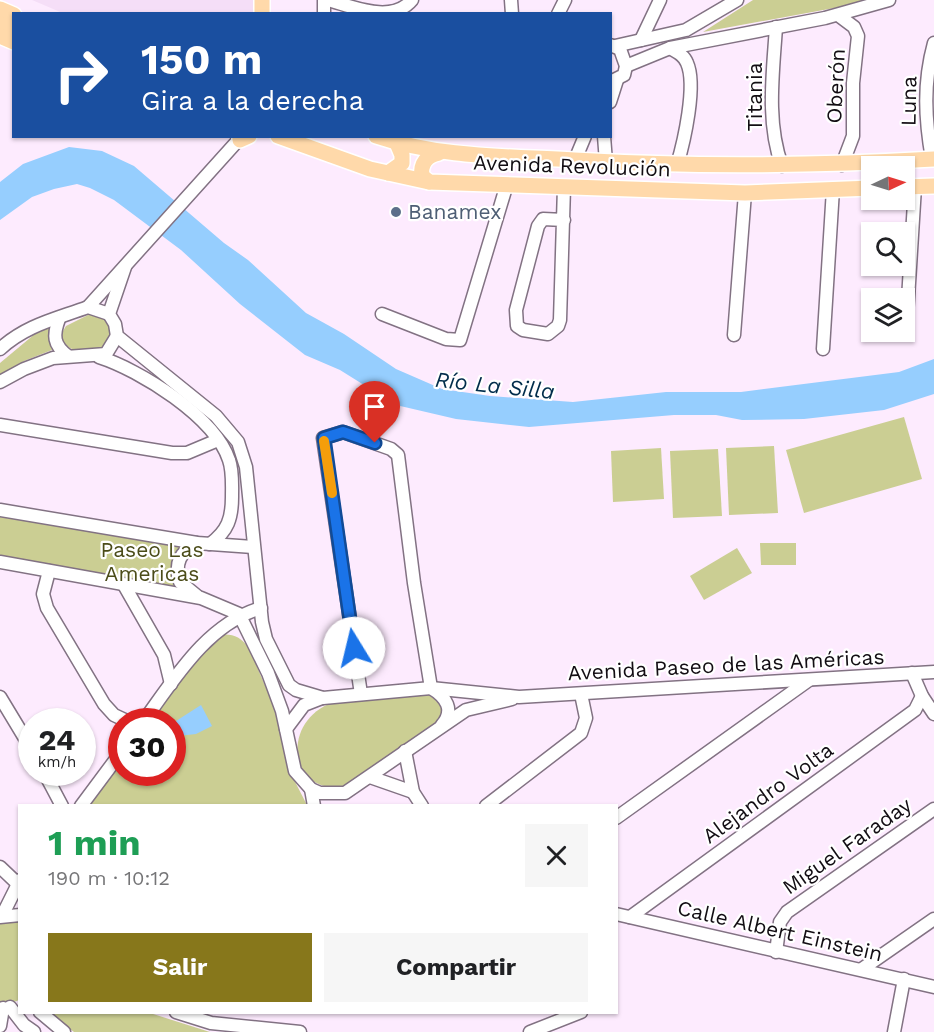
<!DOCTYPE html>
<html lang="es">
<head>
<meta charset="utf-8">
<style>
	body { margin:0; font-family:"Work Sans",sans-serif; background:#f6f6f6; color:#202124; height:100vh; display:flex; flex-direction:column; font-size:22px; white-space:nowrap }
	* { box-sizing:border-box; margin:0 }
	p { font-size:20px; color:#757577 }
	.icon { flex:none; width:33px; height:33px; fill:none; stroke:currentColor; stroke-width:2; stroke-linecap:round; stroke-linejoin:round }
	.map { position:relative; flex:1; overflow:hidden }
	.side { position:absolute; left:18px; top:804px; width:600px; height:210px; display:flex; flex-direction:column; background:#fff; border-radius:0px; box-shadow:0 2px 4px #0004 }
	.side>* { flex:none }
	.guide { position:absolute; left:12px; top:12px; width:600px; height:126px; border-radius:0px; box-shadow:0 2px 4px #0004; background:#1a4fa0; color:#fff; overflow:hidden }
	.needle { width:39px; rotate:86deg }
	.tools { position:absolute; left:861px; top:156px; display:grid; gap:12px }
	.tools a { display:grid; place-items:center; width:54px; height:54px; border-radius:0px; background:#fff; box-shadow:0 2px 4px #0004; font-size:30px }
	.speed { position:absolute; left:18px; top:708px; display:flex; gap:12px; font-size:30px; font-weight:700; text-align:center }
	.speed>* { display:grid; place-content:center; width:78px; height:78px; border-radius:50%; background:#fff; box-shadow:0 2px 4px #0004; line-height:1 }
	.speed small { font-size:15px; font-weight:400 }
	.speed .limit { border:9px solid #d22; background:#fff; color:#111 }
	.pin { position:absolute; display:grid; place-items:center; width:51px; height:51px; color:#fff; margin:-62px -26px; border-radius:50% 50% 50% 0; rotate:-45deg; box-shadow:0 0 6px #0007 }
	.pin .icon { rotate:45deg }
	.me { position:absolute; width:66px; margin:-33px; rotate:351deg; stroke-linejoin:round; filter:drop-shadow(0 0 4px #0008) }
	.turn { display:flex; align-items:center; gap:21px; height:126px; padding:0 30px; font-size:27px }
	.turn .icon { width:78px; height:78px; stroke-width:2.5 }
	.turn b { display:block; font-size:42px; line-height:51px }
	.round { display:grid; place-items:center; flex:none; width:63px; height:63px; border-radius:0px; background:#f6f6f6 }
	.summary { display:flex; align-items:center; justify-content:space-between; height:102px; padding:0 30px }
	h1 { font-size:36px; font-weight:700; line-height:45px; color:#1e9e55 }
	.button { display:flex; gap:12px; margin-top:auto; padding:12px 30px }
	.button a { flex:1; height:69px; border-radius:0px; background:#87771b; color:#fff; font-size:24px; font-weight:700; line-height:69px; text-align:center }
	.button a+a { background:#f6f6f6; color:#202124 }
	.map>svg:first-child { display:block }
	.built { fill:#f5def7 }
	.green { fill:#cbce93 }
	.water { fill:#96cefe }
	.lines { fill:none; stroke-linecap:round; stroke-linejoin:round }
	.minor-casing { stroke:#827283; stroke-width:15 }
	.major-casing { stroke:#fff; stroke-width:18 }
	.minor { stroke:#fff; stroke-width:12 }
	.major { stroke:#ffd9aa; stroke-width:15 }
	.route-casing { stroke:#114b97; stroke-width:15 }
	.route { stroke:#1a73e8; stroke-width:10 }
	.slow { stroke:#f59e0b; stroke-width:10 }
	.service-dot { fill:#5c6f8a; stroke:#fff; stroke-width:2 }
	.labels { text-anchor:middle; stroke-width:4.5; stroke-linejoin:round; paint-order:stroke }
	.street-label { font-size:21px; fill:#120d13; stroke:#fff }
	.service-label { font-size:21px; fill:#4e5e75; stroke:#fff; text-anchor:start }
	.park-label { font-size:21px; fill:#4b4c19; stroke:#fff }
	.water-label { font-size:22px; font-style:italic; fill:#012c4b; stroke:#fff }
</style>
</head>
<body>
<div class="map">
<svg width="934" height="1032" viewBox="0 0 934 1032">
	<rect width="100%" height="100%" fill="#fdebfe"/>
	<path class="built" d="M32 0H254L253 13 65 14Z"/>
	<g class="green">
		<path d="M753 0H878L703 32Z"/>
		<path d="M98 310C115 327 117 330 107 352 88 352 69 356 60 336L66 326Z"/>
		<path d="M49 328 52 350 24 361 0 376V363L36 333Z"/>
		<path d="M904 417 922 479 804 513 786 450Z"/>
		<path d="M774 446 778 513 729 515 726 448Z"/>
		<path d="M661 448 664 499 613 502 611 451Z"/>
		<path d="M718 449 722 516 673 518 670 451Z"/>
		<path d="M0 517 183 545 178 589 0 556Z"/>
		<path d="M760 543H796V565H761Z"/>
		<path d="M737 548 752 573 704 600 690 576Z"/>
		<path d="M218 635C232 633 240 636 249 648L281 723 290 772 307 805 90 806 121 761 122 772H172V722L150 721 202 648Z"/>
		<path d="M428 695C441 702 445 711 438 724L348 786C286 799 279 716 338 701Z"/>
		<path d="M14 920 19 922V1000L12 1003 0 1001V924Z"/>
		<path d="M48 1013H150L210 1032H74Z"/>
	</g>
	<g class="water">
		<path d="M69 147 102 151 134 166 224 243 248 260 306 313 344 334 396 369 442 389 490 396 573 402 666 392H741L899 372 934 359V394L884 410 804 419 742 420 716 415H674L529 427 456 419 396 405 340 370 305 355 240 304 181 250 114 200 90 188 77 184 54 189 32 197 0 220V182L23 164Z"/>
		<path d="M201 705 212 726 196 734 178 736 173 732 176 721Z"/>
	</g>
	<g class="lines">
		<g class="minor-casing">
			<g id="minor">
				<path d="M324 0V14"/>
				<path d="M328 0C354 7 392 24 412 0"/>
				<path d="M511 0 512 14"/>
				<path d="M558 14 565 0"/>
				<path d="M838 15 854 27 858 36 853 83V136L842 165"/>
				<path d="M776 27C773 73 766 122 782 166"/>
				<path d="M641 40 660 0"/>
				<path d="M610 45 620 49 626 66 624 75 610 82"/>
				<path d="M615 46 686 30 737 0"/>
				<path d="M670 48C677 52 684 55 687 63 697 85 684 142 677 165"/>
				<path d="M626 66 670 48 825 18 889 0"/>
				<path d="M610 102 617 80"/>
				<path d="M604 136 606 162"/>
				<path d="M932 159C925 119 923 83 934 43"/>
				<path d="M575 160 585 136"/>
				<path d="M564 220 543 219 538 226 516 310 517 326 523 330 548 334 558 326 560 320 564 187"/>
				<path d="M125 267 109 314 115 324 117 336 216 416 238 442 246 467 262 622 266 639 289 685 296 690 323 698 431 688 519 697 934 672"/>
				<path d="M88 307 242 136"/>
				<path d="M382 314 446 339 460 340 507 184"/>
				<path d="M59 319C53 335 53 345 68 356"/>
				<path d="M906 331 915 187"/>
				<path d="M734 335 745 193"/>
				<path d="M0 349C26 325 56 319 88 307L109 314"/>
				<path d="M823 349 833 189"/>
				<path d="M99 357C140 370 215 417 229 460 233 471 232 485 232 497 232 518 228 531 210 544"/>
				<path d="M0 382 24 369 53 358 106 354 117 336"/>
				<path d="M0 425 172 453H187L218 440"/>
				<path d="M0 510 197 543 253 547"/>
				<path d="M0 562 201 598 239 614 268 673 282 711 295 771 311 789 320 793H345L466 710 512 699"/>
				<path d="M49 571 43 594 47 608 104 704 114 715 129 722"/>
				<path d="M124 585 164 655 171 684"/>
				<path d="M197 596 180 582C174 563 180 552 197 543"/>
				<path d="M912 673 922 696 934 714"/>
				<path d="M361 694 323 438 343 432 391 449 398 455 414 583 431 688C446 697 455 710 442 725"/>
				<path d="M0 697 32 750"/>
				<path d="M143 722C175 678 207 624 261 608"/>
				<path d="M286 729 304 705 322 698"/>
				<path d="M405 751 413 792 422 806"/>
				<path d="M44 772 62 806"/>
				<path d="M370 777 413 792"/>
				<path d="M311 789 314 806"/>
				<path d="M81 806 122 751"/>
				<path d="M486 806 581 733 586 718 581 694"/>
				<path d="M616 818 809 680"/>
				<path d="M0 867 20 886"/>
				<path d="M616 914 934 987"/>
				<path d="M2 916 20 880"/>
				<path d="M0 917 20 915"/>
				<path d="M630 917 915 710 922 696"/>
				<path d="M776 952 780 922 787 912 934 809"/>
				<path d="M862 969 934 919"/>
				<path d="M10 1007 24 1025 34 1032"/>
				<path d="M40 1012 64 1032"/>
				<path d="M176 1012 211 1023 300 1032"/>
				<path d="M0 1026 3 1008"/>
				<path d="M530 1032 581 1012"/>
				<path d="M894 1032 904 979"/>
			</g>
		</g>
		<g class="major-casing">
			<g id="major">
				<path d="M262 0V14"/>
				<path d="M0 9 14 15"/>
				<path d="M0 24 14 30"/>
				<path d="M0 36 14 42"/>
				<path d="M240 136V140L249 136"/>
				<path d="M278 136 370 169 429 182 745 193 872 188"/>
				<path d="M376 136C441 158 507 156 574 160 695 167 814 166 934 159"/>
				<path d="M388 173 402 163V155L397 143"/>
				<path d="M429 182 422 176C420 164 427 155 439 153"/>
				<path d="M904 187 934 186"/>
			</g>
		</g>
		<use href="#minor" class="minor"/>
		<use href="#major" class="major"/>
	</g>
	<g class="lines">
		<g class="route-casing">
			<path id="route" d="M354 648 324 438 343 432 375 443"/>
		</g>
		<use href="#route" class="route"/>
		<path class="slow" d="M324 441 332 493"/>
	</g>
	<circle class="service-dot" cx="396" cy="212" r="6"/>
	<g class="labels">
		<g class="street-label">
			<text transform="translate(836 86) rotate(-87)" y="7">Oberón</text>
			<text transform="translate(755 97) rotate(-90)" y="7">Titania</text>
			<text transform="translate(909 101) rotate(-89)" y="7">Luna</text>
			<text transform="translate(572 166) rotate(2)" y="7">Avenida Revolución</text>
			<text transform="translate(726 665) rotate(-3)" y="7">Avenida Paseo de las Américas</text>
			<text transform="translate(768 793) rotate(-36)" y="7">Alejandro Volta</text>
			<text transform="translate(847 846) rotate(-35)" y="7">Miguel Faraday</text>
			<text transform="translate(780 931) rotate(13)" y="7">Calle Albert Einstein</text>
		</g>
		<g class="service-label">
			<text x="408" y="219">Banamex</text>
		</g>
		<g class="park-label">
			<text x="152" y="557">Paseo Las<tspan x="152" dy="24">Americas</tspan></text>
		</g>
		<g class="water-label">
			<text transform="translate(495 385) rotate(6)" y="8">Río La Silla</text>
		</g>
	</g>
</svg>
<div class="tools">
<a><svg class="needle" viewBox="-14 -14 28 28"><path d="M0-13l5 13h-10z" fill="#e53935"/><path d="M0 13l5-13h-10z" fill="#757577"/></svg></a>
<a><svg class="icon" aria-label="search" viewBox="0 0 24 24"><circle cx="10" cy="10" r="6"/><path d="M15 15l6 6"/></svg></a>
<a><svg class="icon" aria-label="layers" viewBox="0 0 24 24"><path d="M12 4l9 5-9 5-9-5zM3 14l9 5 9-5"/></svg></a>
</div>
<div class="speed"><div>24<small>km/h</small></div><div class="limit">30</div></div>
<div class="pin" style="left:375px;top:443px;background:#d93025"><svg class="icon" aria-label="arrive" viewBox="0 0 24 24"><path d="M6 21V4h12l-3 4 3 4H6"/></svg></div>
<svg class="me" style="left:354px;top:648px" viewBox="-20 -20 40 40"><circle r="19" fill="#fff"/><path d="M0-13L10 11 0 6-10 11z" fill="#1a73e8"/></svg>
<div class="guide">
<div class="turn"><svg class="icon" aria-label="right" viewBox="0 0 24 24"><path d="M7 20v-9h11M14 6l5 5-5 5"/></svg><div><b>150 m</b>Gira a la derecha</div></div>
</div>
<section class="side">
<div class="summary"><div><h1>1 min</h1><p>190 m · 10:12</p></div><a class="round"><svg class="icon" aria-label="close" viewBox="0 0 24 24"><path d="M6 6l12 12M18 6L6 18"/></svg></a></div>
<div class="button"><a>Salir</a><a>Compartir</a></div>
</section>
</div>
</body>
</html>
